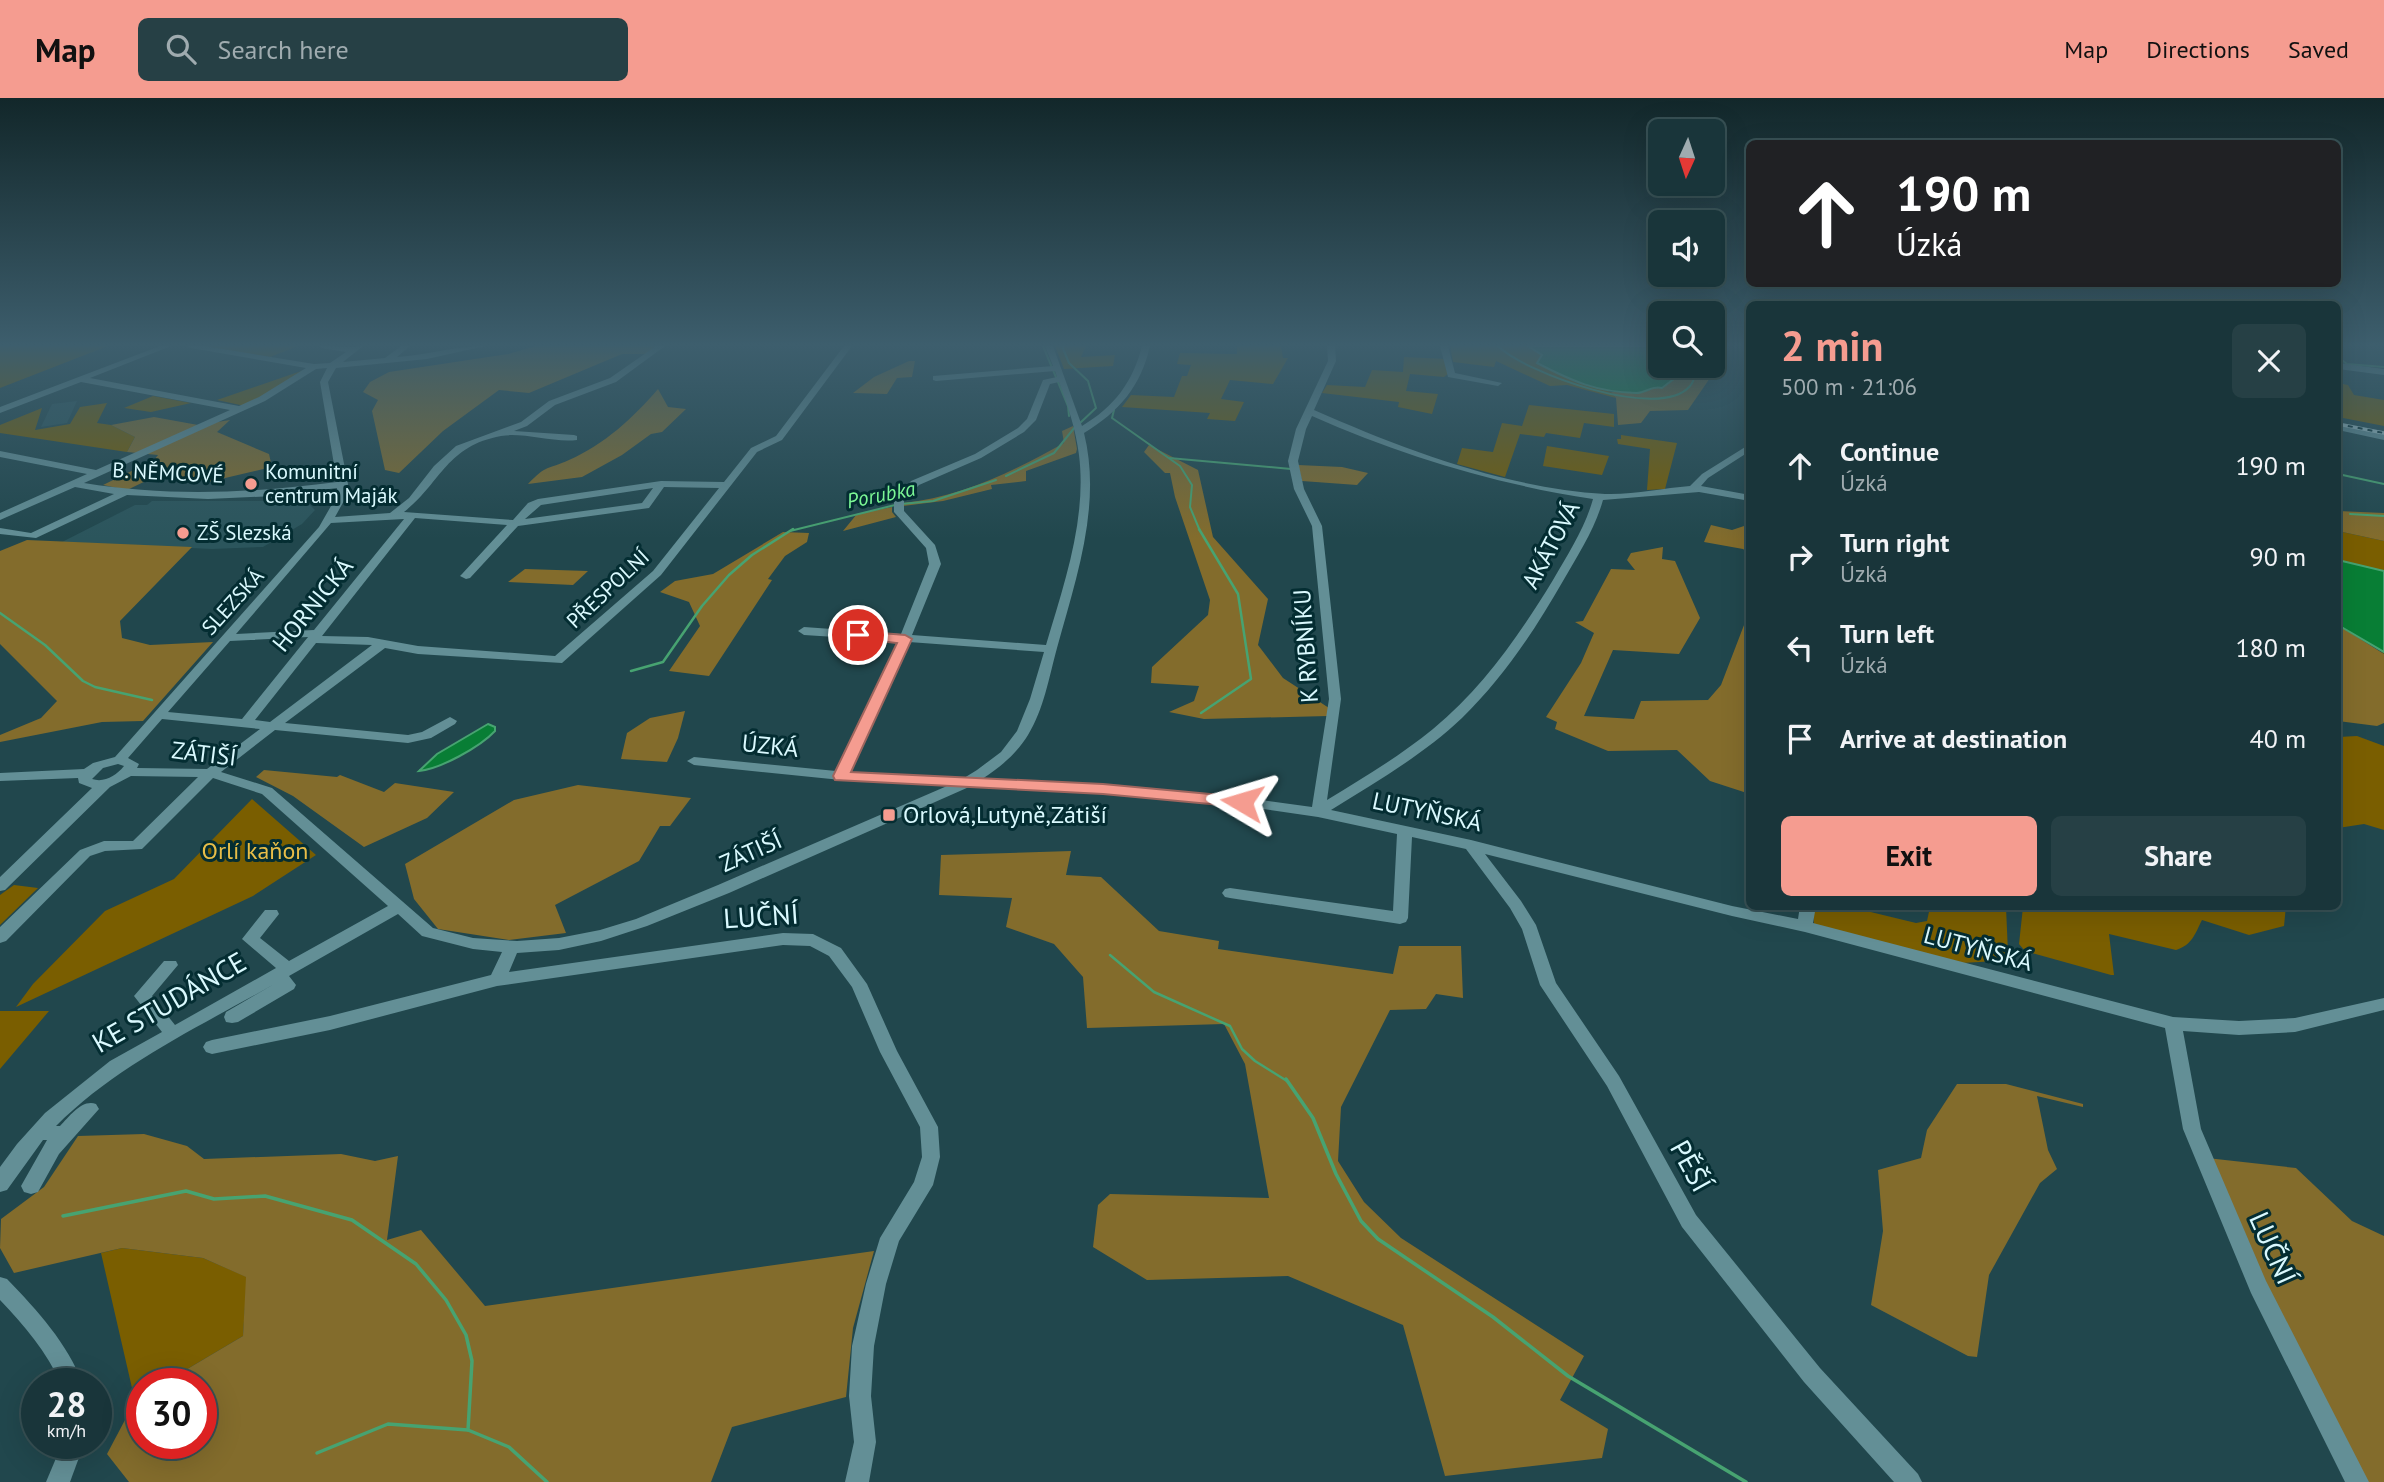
<!DOCTYPE html>
<html lang="en">
<head>
<meta charset="utf-8">
<style>
	body { margin:0; font-family:"PT Sans",sans-serif; background:#264045; color:#f1f3f6; height:100vh; display:flex; flex-direction:column; font-size:26px; white-space:nowrap }
	* { box-sizing:border-box; margin:0 }
	p { font-size:23px; color:#9fabaf }
	.icon { flex:none; width:38px; height:38px; fill:none; stroke:currentColor; stroke-width:2; stroke-linecap:round; stroke-linejoin:round }
	.map { position:relative; flex:1; overflow:hidden }
	.panel { position:absolute; left:1746px; top:203px; width:595px; height:609px; display:flex; flex-direction:column; background:#19353a; border-radius:10px; box-shadow:0 7px 28px #0002,0 0 0 2px #375054 }
	.panel>* { flex:none }
	.top-card { position:absolute; left:1746px; top:42px; width:595px; height:147px; border-radius:10px; box-shadow:0 7px 28px #0002,0 0 0 2px #375054; background:#202124; color:#fff; overflow:hidden }
	.needle { width:46px; rotate:183deg }
	.controls { position:absolute; left:1648px; top:21px; display:grid; gap:14px }
	.controls a { display:grid; place-items:center; width:77px; height:77px; border-radius:10px; background:#19353a; box-shadow:0 7px 28px #0002,0 0 0 2px #375054; font-size:35px }
	.speed { position:absolute; left:21px; top:1270px; display:flex; gap:14px; font-size:35px; font-weight:700; text-align:center }
	.speed>* { display:grid; place-content:center; width:91px; height:91px; border-radius:50%; background:#19353a; box-shadow:0 7px 28px #0002,0 0 0 2px #375054; line-height:1 }
	.speed small { font-size:18px; font-weight:400 }
	.speed .limit { border:10px solid #d22; background:#fff; color:#111 }
	.pin { position:absolute; display:grid; place-items:center; width:60px; height:60px; color:#fff; margin:-30px; border:4px solid #fff; border-radius:50%; box-shadow:0 2px 7px #0007 }
	.me { position:absolute; width:77px; margin:-38px; rotate:277deg; stroke-linejoin:round; filter:drop-shadow(0 0 5px #0008) }
	.turn { display:flex; align-items:center; gap:24px; height:147px; padding:0 35px; font-size:32px }
	.turn .icon { width:91px; height:91px; stroke-width:2.5 }
	.turn b { display:block; font-size:49px; line-height:60px }
	.round { display:grid; place-items:center; flex:none; width:74px; height:74px; border-radius:10px; background:#264045 }
	.summary { display:flex; align-items:center; justify-content:space-between; height:119px; padding:0 35px }
	h1 { font-size:42px; font-weight:600; line-height:52px; color:#f59c90 }
	.action { display:flex; gap:14px; margin-top:auto; padding:14px 35px }
	.action a { flex:1; height:80px; border-radius:10px; background:#f59c90; color:#111; font-size:28px; font-weight:600; line-height:80px; text-align:center }
	.action a+a { background:#264045; color:#f1f3f6 }
	ul { padding:0; list-style:none }
	li { display:flex; align-items:center; gap:21px; height:91px; padding:0 35px }
	li div { flex:1 }
	li b { display:block; font-size:26px }
	li em { font-style:normal }
	header { display:flex; align-items:center; gap:42px; box-sizing:border-box; height:98px; padding:0 35px; background:#f59c90; color:#111 }
	header strong { font-size:33px }
	nav { display:flex; gap:38px; margin-inline-start:auto; font-size:24px }
	.search { width:490px; height:63px; background:#264045; display:flex; align-items:center; gap:18px; box-sizing:border-box; padding:0 24px; border-radius:10px; color:#9fabaf; font-size:26px }
	.map>svg:first-child { display:block }
	.built { fill:#2b555c }
	.green { fill:#7a5e00 }
	.forest { fill:#836c2c }
	.water { fill:#087e35; stroke:#47a371; stroke-width:2 }
	.lines { fill:none; stroke-linecap:round; stroke-linejoin:round }
	.stream-far2 { stroke:#47a371; stroke-width:2 }
	.stream-far1 { stroke:#47a371; stroke-width:2.5 }
	.stream { stroke:#47a371; stroke-width:3.5 }
	.minor { fill:#638f96; fill-rule:evenodd }
	.rail-casing { stroke:#a3c4c9; stroke-width:3.5 }
	.rail { stroke:#042d32; stroke-width:2; stroke-dasharray:5; stroke-linecap:butt }
	.route { fill:#f59c90; stroke:#9f655e; stroke-width:2 }
	.poi-dot { fill:#f59c90; stroke:#042d32; stroke-width:2.5 }
	.labels { text-anchor:middle; stroke-width:6; stroke-linejoin:round; paint-order:stroke }
	.far-poi-label { font-size:21px; fill:#daf9fe; stroke:#042d32; text-anchor:start }
	.far-street-label { font-size:21px; fill:#daf9fe; stroke:#042d32 }
	.far-water-label { font-size:21px; font-style:italic; fill:#7bf795; stroke:#042d32 }
	.street-label { font-size:24px; fill:#daf9fe; stroke:#042d32 }
	.poi-label { font-size:24px; fill:#daf9fe; stroke:#042d32; text-anchor:start }
	.park-label { font-size:24px; fill:#e7bd48; stroke:#042d32 }
	.near-street-label { font-size:28px; fill:#daf9fe; stroke:#042d32 }
</style>
</head>
<body>
<header>
<strong>Map</strong>
<div class="search"><svg class="icon" aria-label="search" viewBox="0 0 24 24"><circle cx="10" cy="10" r="6"/><path d="M15 15l6 6"/></svg>Search here</div>
<nav><a>Map</a><a>Directions</a><a>Saved</a></nav>
</header>
<div class="map">
<svg width="2384" height="1384" viewBox="0 0 2384 1384">
	<rect width="100%" height="100%" fill="#21474d"/>
	<g class="built">
		<path d="M77 303 67 325 41 329 52 306Z"/>
		<path d="M152 403H306L315 412 302 426 263 449 212 451 62 444 135 407H147Z"/>
	</g>
	<g class="green">
		<path d="M0 248H108L0 290Z"/>
		<path d="M200 248H298L270 259Z"/>
		<path d="M1055 248H1086L1081 259 1115 257 1113 268 1064 271Z"/>
		<path d="M1237 248H1281L1283 260H1288L1273 286 1230 282 1221 301 1244 304 1235 323 1207 321 1210 315 1122 309 1131 297 1174 299 1182 278H1187L1191 267 1177 266 1180 255 1237 256Z"/>
		<path d="M1450 248H1528L1542 258 1537 265 1575 284 1611 294 1616 300 1567 287 1550 288 1496 263 1494 269 1453 264Z"/>
		<path d="M1404 259 1448 261V276L1444 279 1410 276 1406 293 1438 296 1432 316 1398 309 1399 304 1322 295 1327 287 1365 289 1372 272 1403 274Z"/>
		<path d="M307 271 245 308 217 302Z"/>
		<path d="M2338 285 2348 287 2354 297 2384 302V328L2338 319Z"/>
		<path d="M153 298 191 305 151 314 124 310Z"/>
		<path d="M107 305 97 325 111 327 135 339 127 354 0 335V327L42 310 35 332 70 326 80 309Z"/>
		<path d="M1529 307 1614 316V329L1584 325 1580 340 1546 335 1544 339 1520 336 1505 379 1457 366 1462 350 1493 354 1502 325 1522 328Z"/>
		<path d="M1621 337 1677 345 1665 391 1647 392 1650 351 1618 346 1617 341H1621Z"/>
		<path d="M1547 348 1609 358 1602 377 1543 368Z"/>
		<path d="M2338 433 2384 443V556L2376 548 2338 526Z"/>
		<path d="M2357 638 2384 648V732L2364 726 2338 730V639Z"/>
		<path d="M252 701 316 757 253 798 16 909 33 886 105 813 174 781Z"/>
		<path d="M14 787 38 790 0 827V797Z"/>
		<path d="M1813 809H1850L1916 825 1927 823 1930 809H2006L2008 855 1998 863 1961 865 1814 827Z"/>
		<path d="M2023 809 2286 808 2284 828 2249 837 2202 822C2195 836 2192 847 2176 852L2109 836 2114 877H2111L2025 853 2019 846Z"/>
		<path d="M0 913H49L0 971Z"/>
		<path d="M122 1150 203 1160 247 1179 243 1238 162 1286H142V1299L135 1303 101 1155Z"/>
	</g>
	<g class="forest">
		<path d="M536 248H656L646 256H622L529 295 499 292 443 333 399 375 385 372 372 313 378 302 363 294 370 284 389 274 508 256Z"/>
		<path d="M909 263H915L912 279 897 280 887 296 853 295 874 279Z"/>
		<path d="M1681 268H1709L1710 280 1688 312 1650 313 1641 325 1618 327 1616 300 1611 294H1645L1680 272Z"/>
		<path d="M658 291 668 309 686 311 662 334 651 336 622 357 582 379 528 386C547 366 547 372 569 362 605 346 633 320 658 291Z"/>
		<path d="M154 319 198 327 230 322 217 334 269 356 272 369 208 384 195 380H152L127 392 103 387 154 362 158 357 127 354 135 339 111 327Z"/>
		<path d="M1073 328 1077 351 1076 355 1026 373V383L991 387 992 391 943 403 903 408V405C961 399 1014 373 1064 345L1062 333Z"/>
		<path d="M1149 347 1198 372 1213 439 1268 501 1258 547 1283 580 1329 610 1328 618 1204 621 1169 614 1194 603 1199 588 1151 585 1152 569 1208 517 1210 502 1175 399 1170 375H1165L1144 354Z"/>
		<path d="M1298 367 1342 369 1368 375 1357 387 1302 383Z"/>
		<path d="M892 409V414L896 419 843 433 857 416Z"/>
		<path d="M2338 413 2384 415V443L2338 433Z"/>
		<path d="M1750 426V456L1743 451 1704 444 1711 427 1732 432Z"/>
		<path d="M783 434 809 435 807 444 785 458 768 481 772 482 709 578 669 573 700 528 689 504 660 494 675 483 713 476Z"/>
		<path d="M27 442 192 449 120 523 122 540 150 547 213 544 143 623 102 624 0 644V637L41 620 57 603 0 546V453Z"/>
		<path d="M1663 449 1662 461 1675 463 1700 520 1679 556 1613 552 1584 618 1634 621 1641 603 1708 602 1721 587 1749 514 1747 528 1750 535V696L1710 683 1677 652 1608 653 1555 631 1557 624 1546 619 1581 565 1594 535 1575 524 1583 523 1611 471 1635 472 1627 462 1631 455Z"/>
		<path d="M525 471 588 473 573 487 508 484Z"/>
		<path d="M2338 527 2384 556V625L2377 628 2338 623Z"/>
		<path d="M685 613 678 640 667 664 621 661 627 635 650 620Z"/>
		<path d="M264 672 337 679 340 677 384 694 395 685 454 694 427 720 364 749 293 698 256 679Z"/>
		<path d="M578 687 691 700 670 728H660L639 763 555 807 566 835 509 842 438 831 414 801 405 766 514 702Z"/>
		<path d="M1071 753 1066 777 1101 779 1159 833 1219 843 1218 851 1393 876 1399 848H1461L1463 900 1436 896 1426 911 1390 912 1341 1009 1338 1063 1364 1104 1401 1140 1584 1258 1560 1302 1608 1331 1602 1360 1445 1378 1403 1227 1288 1178 1147 1182 1093 1149 1098 1107 1110 1096 1269 1100 1245 966 1224 926 1087 930 1083 879 1054 846 1006 829 1012 800 939 797 941 757Z"/>
		<path d="M1957 986H2006L2083 1006V1009L2037 998 2048 1052 2057 1071 2040 1085 1989 1177 1977 1259 1968 1258 1871 1207 1883 1133 1878 1072 1921 1060 1927 1032Z"/>
		<path d="M144 1036 187 1048 204 1061 341 1056 375 1063 398 1058 387 1142 421 1132 485 1208 874 1153 853 1230 846 1299 732 1329 711 1384H129L107 1356 135 1303 142 1299V1346H201V1286H162L243 1238 246 1179 203 1160 122 1150 14 1175 0 1150 1 1121 44 1089 78 1038Z"/>
		<path d="M2207 1060 2296 1070 2352 1123 2384 1138V1384H2366L2268 1201Z"/>
	</g>
	<g class="water">
		<path d="M1528 248H1661V268H1681L1675 280 1662 290C1651 287 1647 295 1636 295 1596 294 1572 283 1537 265L1542 257Z"/>
		<path d="M2338 462 2384 473V554L2338 527Z"/>
		<path d="M488 626 495 629V633C480 649 440 671 419 673L437 656Z"/>
	</g>
	<g class="lines">
		<g class="stream-far2">
			<path d="M1043 248 1068 308 1069 318"/>
			<path d="M1062 248 1069 265 1088 283 1096 310 1080 325"/>
			<path d="M1498 248C1525 275 1660 324 1690 288 1695 283 1695 275 1697 268"/>
			<path d="M2338 259 2347 266 2384 269"/>
			<path d="M1114 312 1112 320 1180 368 1192 387 1190 409 1200 433"/>
			<path d="M1169 360 1291 371"/>
			<path d="M2338 376 2384 386"/>
			<path d="M1006 378 1054 355 1075 329"/>
			<path d="M901 406 933 403 996 382"/>
			<path d="M2350 416 2384 418"/>
			<path d="M790 433 895 407"/>
		</g>
		<g class="stream-far1">
			<path d="M1199 431 1238 496 1251 581 1201 615"/>
			<path d="M0 515 45 547 83 583 95 589 152 602"/>
			<path d="M631 573 663 564 702 508 729 477 752 457 793 431"/>
			<path d="M1110 857 1154 894 1230 928 1242 951 1255 963 1287 983"/>
		</g>
		<g class="stream">
			<path d="M1286 981 1313 1020 1336 1076 1361 1123 1378 1141 1493 1219 1568 1278 1746 1384"/>
			<path d="M63 1118 186 1093 214 1101 265 1098 352 1122 416 1166 446 1202 466 1237 472 1263 468 1332 509 1349 547 1384"/>
			<path d="M317 1355 388 1326 468 1332"/>
		</g>
		<g class="minor">
			<path d="M160 248H171L90 280 239 308 259 299 306 270 191 250 187 248H204L314 266 330 265 346 254 322 250 318 248 352 249 363 248 343 264 385 260 401 248H410L397 259C426 257 456 248 485 248L427 261 336 270 328 284 348 386 345 401 335 419 390 415 409 400 434 368 456 348 521 324 549 303 610 280 656 248H665L616 284 555 307 527 328 514 333 574 337 577 338V342C553 345 523 334 501 338 446 348 441 385 404 414L513 422 528 405 538 401 661 383 724 384 751 350 776 338 844 248H852L782 342 757 354 661 477 562 565 418 556 385 550 285 625 408 637 422 634 450 619 457 623 455 626 431 640 408 645 275 632 221 674 272 690 433 830 473 840 517 843 559 840 600 832 636 821 718 787 947 688 841 682 694 667 687 663 694 659 836 673 898 543 804 537 798 533 804 529 901 536 929 466 926 450 894 414V403L911 383 975 356 1018 330 1027 321 1043 282 1057 279 1055 273 936 283 933 282V278L1053 268 1045 248H1053L1082 328C1114 309 1133 284 1142 248H1150C1141 288 1119 314 1084 335 1102 407 1076 481 1057 550 1049 579 1044 611 1028 637 1017 655 1001 669 982 681L1216 696 1312 709 1329 601 1312 428 1294 391 1288 363 1296 331 1328 263 1327 248H1335L1336 263 1314 312C1405 352 1505 390 1605 396 1634 397 1662 390 1690 388L1702 376 1750 346V353L1708 380 1701 388 1750 397V403L1699 394 1603 402C1595 431 1578 457 1563 483 1535 532 1503 580 1462 620 1423 657 1376 684 1331 712L1471 742 1732 808 1798 821 1800 808H1816L1813 825 2173 919 2239 923 2295 920 2384 900V912L2295 934 2239 937 2183 933 2201 1031 2266 1183 2369 1384H2345L2251 1195 2183 1031 2165 930 1805 834 1732 818 1485 756 1521 803 1536 827 1556 885 1619 978 1696 1117 1820 1270 1918 1376 1922 1384H1894L1804 1284 1682 1129 1607 988 1540 887 1522 831 1510 810 1466 751 1412 739 1408 820 1406 824 1400 826 1230 800 1225 799 1222 795 1225 791 1230 790 1393 813 1397 736 1318 719 1216 704 1103 695 969 689 729 795 647 828 601 843 559 852 517 855 509 874 783 835 813 836 841 850 867 886 897 953 938 1029 940 1059 933 1087 899 1143 886 1186 874 1248 871 1298 876 1344 869 1384H845L854 1344 849 1298 852 1248 866 1186 880 1140 914 1084 922 1059 920 1029 880 954 852 889 829 858 810 848 783 847 497 888 330 932 212 956 206 954 203 949 206 944 212 942 330 918 491 877 502 854 473 851 422 838 398 816 289 878 296 887 294 891 238 924 232 925 226 924 224 919 226 914 276 885C201 928 118 966 56 1028H60C70 1018 82 1001 96 1006L99 1011 59 1056 38 1094 31 1096 24 1094 21 1088 47 1042H43L7 1092 0 1094V1069L17 1046 45 1015 110 963 162 934 134 898 164 863H176L178 867 152 898 175 927 276 870 242 841 265 812H277L279 816 260 840 289 863 388 808 262 696 213 680 142 751 105 753 90 758 6 843 0 845V829L80 752 104 743H133L198 679 131 678 110 689 5 792 0 793V779L92 690 79 685 78 680 0 683V675L84 671 93 665 115 659 319 429 335 401 337 390 274 398 208 401 127 397 36 440 0 436V430L31 435 114 396 75 389 0 422V415L87 376 0 359V353L96 372 230 312 81 284 0 315V309ZM327 270 320 284 337 384C252 395 169 399 84 385L265 303 316 271ZM1059 284C1068 308 1076 332 1079 357 1087 421 1064 486 1046 547L912 537 941 466 935 447 904 413V403L919 387 981 360 1024 334 1036 322 1050 286ZM1312 318C1402 358 1495 386 1593 401 1585 430 1568 456 1553 482 1520 536 1483 590 1433 631 1400 658 1363 680 1327 702L1341 601 1322 428 1304 391 1298 363 1306 331ZM664 389 719 390 653 473 555 558 418 548 368 539 322 538 415 420 507 427 462 476 460 478 466 481 470 480 518 428 649 410ZM653 390 642 405 525 421 541 407ZM404 421 314 532 236 536 331 425ZM308 539 242 621 168 614 230 543ZM909 544 1044 554 1030 601 1017 633 1001 654 977 672 964 680 850 674ZM316 545 372 547 270 624 255 622ZM162 621 260 631 207 671 137 670 139 666 128 660ZM118 666 124 668C116 678 104 685 92 681L103 670Z"/>
			<path d="M1440 248H1448L1455 275 1502 285 1498 288 1448 279Z"/>
			<path d="M2338 265 2384 271V277L2338 271Z"/>
			<path d="M2338 326 2384 336V342L2338 332Z"/>
			<path d="M0 1179 7 1181C38 1213 67 1245 83 1286H61C47 1254 24 1227 0 1202Z"/>
			<path d="M62 1346H84L70 1384H46Z"/>
		</g>
		<g class="rail-casing">
			<path id="rail" d="M2338 326 2384 335"/>
		</g>
		<use href="#rail" class="rail"/>
	</g>
	<linearGradient id="sky" x2="0" y2="1"><stop stop-color="#12272a"/><stop offset="0.56" stop-color="#3d5e6d"/><stop offset="1" stop-color="#3d5e6d" stop-opacity="0"/></linearGradient>
	<rect width="2384" height="441" fill="url(#sky)"/>
	<path class="route" d="M858 533 905 537 912 541 851 674 1103 686 1242 699 1250 704 1242 709 1103 696 835 682 833 678 897 545 853 540V535Z"/>
	<g class="poi-dot">
		<circle cx="251" cy="386" r="7"/>
		<circle cx="183" cy="435" r="7"/>
		<rect x="882" y="710" width="14" height="14" rx="3.5"/>
	</g>
	<g class="labels">
		<g class="far-poi-label">
			<text x="265" y="381">Komunitní<tspan x="265" dy="24">centrum Maják</tspan></text>
			<text x="197" y="442">ZŠ Slezská</text>
		</g>
		<g class="far-street-label">
			<text transform="translate(168 375) rotate(3)" y="7">B. NĚMCOVÉ</text>
			<text transform="translate(608 491) rotate(-43)" y="7">PŘESPOLNÍ</text>
			<text transform="translate(233 504) rotate(-48)" y="7">SLEZSKÁ</text>
		</g>
		<g class="far-water-label">
			<text transform="translate(881 397) rotate(-11)" y="7">Porubka</text>
		</g>
		<g class="street-label">
			<text transform="translate(1551 447) rotate(-62)" y="8">AKÁTOVÁ</text>
			<text transform="translate(313 507) rotate(-51)" y="8">HORNICKÁ</text>
			<text transform="translate(1306 548) rotate(-94)" y="8">K RYBNÍKU</text>
			<text transform="translate(770 648) rotate(6)" y="8">ÚZKÁ</text>
			<text transform="translate(204 656) rotate(7)" y="8">ZÁTIŠÍ</text>
			<text transform="translate(1427 714) rotate(12)" y="8">LUTYŇSKÁ</text>
			<text transform="translate(751 754) rotate(-24)" y="8">ZÁTIŠÍ</text>
			<text transform="translate(1978 851) rotate(15)" y="8">LUTYŇSKÁ</text>
		</g>
		<g class="poi-label">
			<text x="903" y="725">Orlová,Lutyně,Zátiší</text>
		</g>
		<g class="park-label">
			<text x="255" y="761">Orlí kaňon</text>
		</g>
		<g class="near-street-label">
			<text transform="translate(761 818) rotate(-4)" y="10">LUČNÍ</text>
			<text transform="translate(169 904) rotate(-30)" y="10">KE STUDÁNCE</text>
			<text transform="translate(1691 1068) rotate(61)" y="10">PĚŠÍ</text>
			<text transform="translate(2273 1150) rotate(66)" y="10">LUČNÍ</text>
		</g>
	</g>
</svg>
<div class="controls">
<a><svg class="needle" viewBox="-14 -14 28 28"><path d="M0-13l5 13h-10z" fill="#e53935"/><path d="M0 13l5-13h-10z" fill="#9fabaf"/></svg></a>
<a><svg class="icon" aria-label="sound" viewBox="0 0 24 24"><path d="M4 9h4l5-4v14l-5-4H4zM17 9q2 3 0 6"/></svg></a>
<a><svg class="icon" aria-label="search" viewBox="0 0 24 24"><circle cx="10" cy="10" r="6"/><path d="M15 15l6 6"/></svg></a>
</div>
<div class="speed"><div>28<small>km/h</small></div><div class="limit">30</div></div>
<div class="pin" style="left:858px;top:537px;background:#d93025"><svg class="icon" aria-label="arrive" viewBox="0 0 24 24"><path d="M6 21V4h12l-3 4 3 4H6"/></svg></div>
<svg class="me" style="left:1242px;top:704px" viewBox="-20 -20 40 40"><path d="M0-17L14 15 0 8-14 15z" fill="#f59c90" stroke="#fff" stroke-width="4"/></svg>
<div class="top-card">
<div class="turn"><svg class="icon" aria-label="ahead" viewBox="0 0 24 24"><path d="M12 20V5M6 11l6-6 6 6"/></svg><div><b>190 m</b>Úzká</div></div>
</div>
<section class="panel">
<div class="summary"><div><h1>2 min</h1><p>500 m · 21:06</p></div><a class="round"><svg class="icon" aria-label="close" viewBox="0 0 24 24"><path d="M6 6l12 12M18 6L6 18"/></svg></a></div>
<ul>
<li><svg class="icon" aria-label="ahead" viewBox="0 0 24 24"><path d="M12 20V5M6 11l6-6 6 6"/></svg><div><b>Continue</b><p>Úzká</p></div><em>190 m</em></li>
<li><svg class="icon" aria-label="right" viewBox="0 0 24 24"><path d="M7 20v-9h11M14 6l5 5-5 5"/></svg><div><b>Turn right</b><p>Úzká</p></div><em>90 m</em></li>
<li><svg class="icon" aria-label="left" viewBox="0 0 24 24"><path d="M17 20v-9H6M10 6l-5 5 5 5"/></svg><div><b>Turn left</b><p>Úzká</p></div><em>180 m</em></li>
<li><svg class="icon" aria-label="arrive" viewBox="0 0 24 24"><path d="M6 21V4h12l-3 4 3 4H6"/></svg><div><b>Arrive at destination</b></div><em>40 m</em></li>
</ul>
<div class="action"><a>Exit</a><a>Share</a></div>
</section>
</div>
</body>
</html>
